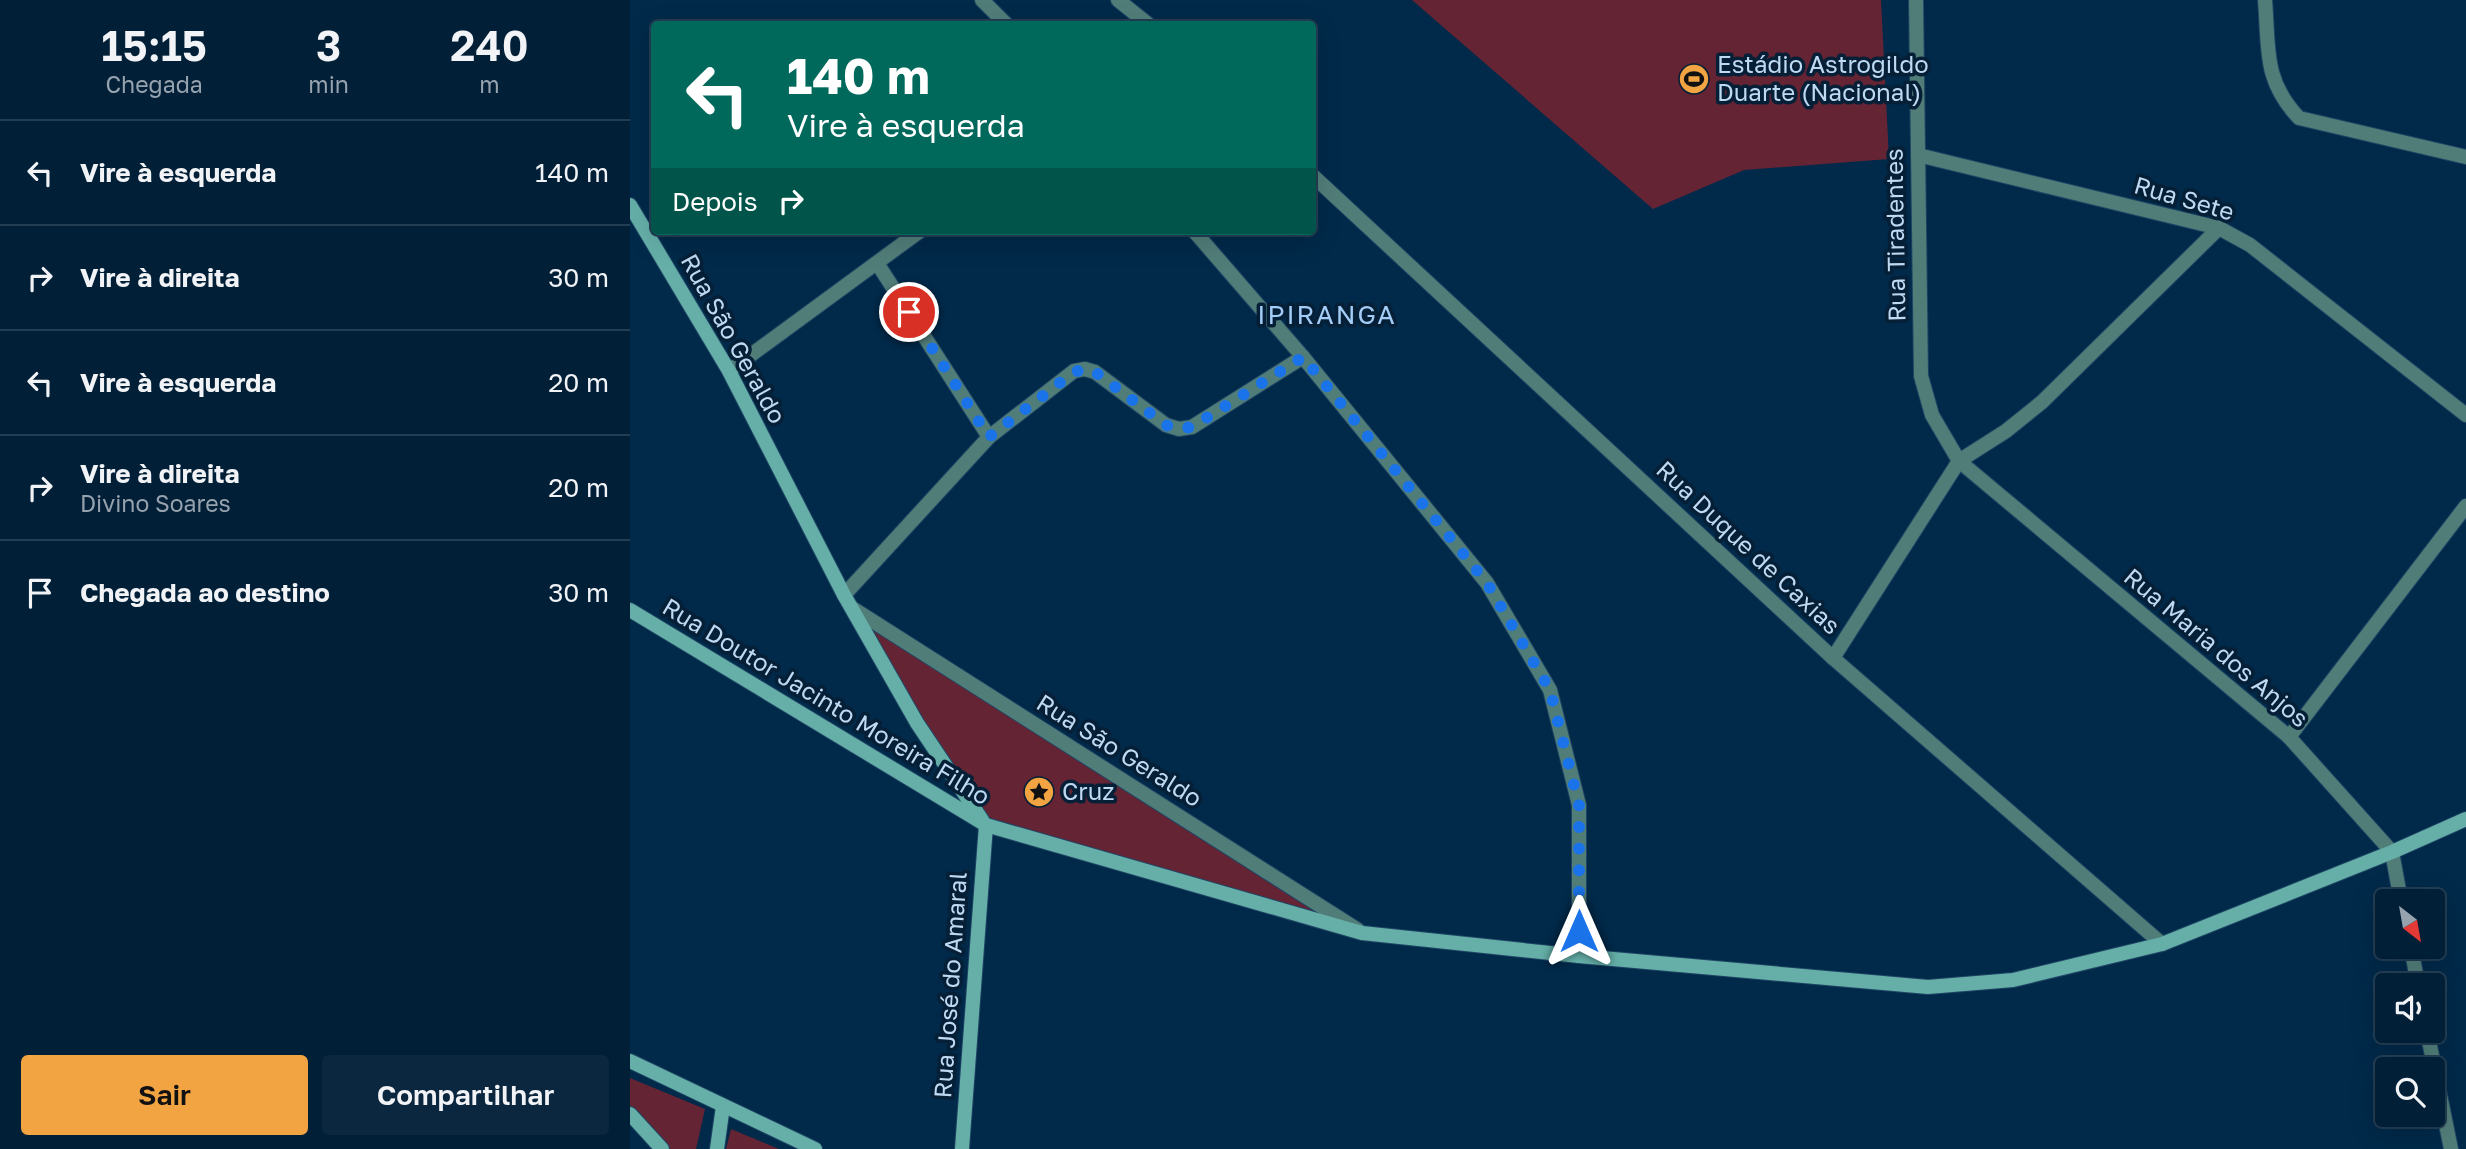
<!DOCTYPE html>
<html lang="pt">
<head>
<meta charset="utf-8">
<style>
	body { margin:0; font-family:"Golos Text",sans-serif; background:#0b273f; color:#f1f3f6; height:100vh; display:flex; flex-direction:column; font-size:26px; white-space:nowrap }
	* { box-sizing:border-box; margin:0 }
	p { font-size:23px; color:#96a2ad }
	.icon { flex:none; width:38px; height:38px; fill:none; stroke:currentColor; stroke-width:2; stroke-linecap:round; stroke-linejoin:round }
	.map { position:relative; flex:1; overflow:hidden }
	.side { display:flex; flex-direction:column; background:#011f37; width:630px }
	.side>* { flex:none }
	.top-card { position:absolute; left:21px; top:21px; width:665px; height:214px; border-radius:7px; box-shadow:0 7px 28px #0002,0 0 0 2px #233d52; background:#00695c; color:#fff; overflow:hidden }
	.needle { width:46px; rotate:149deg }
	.fabs { position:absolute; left:1745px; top:889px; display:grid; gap:14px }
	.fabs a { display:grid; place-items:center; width:70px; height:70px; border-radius:7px; background:#011f37; box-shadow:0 7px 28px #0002,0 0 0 2px #233d52; font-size:35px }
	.pin { position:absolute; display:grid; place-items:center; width:60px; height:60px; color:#fff; margin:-30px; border:4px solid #fff; border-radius:50%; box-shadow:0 2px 7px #0007 }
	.me { position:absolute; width:77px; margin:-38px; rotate:0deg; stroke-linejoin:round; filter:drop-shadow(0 0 5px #0008) }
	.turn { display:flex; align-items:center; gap:24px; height:147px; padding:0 21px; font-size:32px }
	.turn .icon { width:91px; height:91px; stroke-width:2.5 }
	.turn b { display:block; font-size:49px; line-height:60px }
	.then { display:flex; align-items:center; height:66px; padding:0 21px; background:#0003; gap:14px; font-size:26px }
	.eta { display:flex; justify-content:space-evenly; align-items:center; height:119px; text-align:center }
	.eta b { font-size:42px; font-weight:600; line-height:49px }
	.action { display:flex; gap:14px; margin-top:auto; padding:14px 21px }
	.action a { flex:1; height:80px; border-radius:7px; background:#f3a442; color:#111; font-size:28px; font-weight:600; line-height:80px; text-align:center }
	.action a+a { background:#0b273f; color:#f1f3f6 }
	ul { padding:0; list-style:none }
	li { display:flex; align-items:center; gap:21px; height:105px; padding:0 21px; border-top:2px solid #233d52 }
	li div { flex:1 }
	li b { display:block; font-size:26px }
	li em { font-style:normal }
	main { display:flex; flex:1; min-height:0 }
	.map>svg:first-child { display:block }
	.green { fill:#652434 }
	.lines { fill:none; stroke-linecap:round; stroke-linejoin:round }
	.street-casing { stroke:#1f4564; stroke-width:16 }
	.secondary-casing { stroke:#1f4564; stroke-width:16 }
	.street { stroke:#517d79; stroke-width:14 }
	.secondary { stroke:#65afa8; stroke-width:14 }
	.route { stroke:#1a73e8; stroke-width:12; stroke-dasharray:0 21.6 }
	.labels { text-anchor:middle; stroke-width:7; stroke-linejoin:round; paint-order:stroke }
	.poi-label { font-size:24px; fill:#bfd9f3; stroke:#051f36; text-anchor:start }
	.street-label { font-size:24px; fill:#bfd9f3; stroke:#051f36 }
	.neighbourhood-label { font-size:26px; letter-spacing:2px; fill:#a3cdf6; stroke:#051f36 }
</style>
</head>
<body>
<main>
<section class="side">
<div class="eta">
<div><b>15:15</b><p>Chegada</p></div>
<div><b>3</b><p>min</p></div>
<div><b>240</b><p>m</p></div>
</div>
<ul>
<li><svg class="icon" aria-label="left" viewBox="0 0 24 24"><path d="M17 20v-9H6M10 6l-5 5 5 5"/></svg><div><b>Vire à esquerda</b></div><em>140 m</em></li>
<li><svg class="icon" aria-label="right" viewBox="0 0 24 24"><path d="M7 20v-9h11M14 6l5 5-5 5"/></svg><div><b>Vire à direita</b></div><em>30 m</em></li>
<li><svg class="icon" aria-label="left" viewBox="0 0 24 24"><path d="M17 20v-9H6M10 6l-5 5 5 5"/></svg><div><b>Vire à esquerda</b></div><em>20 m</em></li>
<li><svg class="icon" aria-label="right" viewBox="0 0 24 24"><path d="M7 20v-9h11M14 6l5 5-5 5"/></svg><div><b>Vire à direita</b><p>Divino Soares</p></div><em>20 m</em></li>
<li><svg class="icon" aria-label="arrive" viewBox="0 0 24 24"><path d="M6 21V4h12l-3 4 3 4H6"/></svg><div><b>Chegada ao destino</b></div><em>30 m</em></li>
</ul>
<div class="action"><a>Sair</a><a>Compartilhar</a></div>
</section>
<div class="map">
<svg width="1836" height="1149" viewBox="0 0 1836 1149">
	<rect width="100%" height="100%" fill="#012949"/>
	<g class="green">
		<path d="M782 0H1251L1259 159 1114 170 1023 209Z"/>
		<path d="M230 617 730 932 353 820Z"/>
		<path d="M0 1078 75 1109 66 1149H37L0 1106Z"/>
		<path d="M101 1129 149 1149H96Z"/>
	</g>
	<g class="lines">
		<g class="street-casing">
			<g id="street">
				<path d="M352 0 376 24"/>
				<path d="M488 0 518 24"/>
				<path d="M1286 0 1291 376 1302 415 1329 461 1659 737 1762 852 1771 901"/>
				<path d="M1635 0C1639 49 1633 80 1669 118L1836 157"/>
				<path d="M1288 155 1589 228 1620 245 1836 415"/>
				<path d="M682 175 1203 658 1532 944"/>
				<path d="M564 231 673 357 857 583 920 690 949 805V956"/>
				<path d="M247 263 359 437"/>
				<path d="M99 371 290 231"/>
				<path d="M214 595 359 437 444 371 455 369 465 372 536 425 549 429 562 427 673 357"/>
				<path d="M222 608 728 930"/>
				<path d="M1203 658 1329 461 1376 431 1412 402 1589 228"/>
				<path d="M1659 737 1836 506"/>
				<path d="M1781 947 1788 985"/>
				<path d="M1797 1031 1821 1149"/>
			</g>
		</g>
		<g class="secondary-casing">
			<g id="secondary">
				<path d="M0 205 99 371 214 595 287 723 352 820"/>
				<path d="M0 610 356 825 732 933 949 956 1298 987 1383 980 1532 944 1762 852 1836 819"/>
				<path d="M0 1061 185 1149"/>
				<path d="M0 1114 32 1149"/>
				<path d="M87 1149 93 1106"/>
				<path d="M332 1149 356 825"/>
			</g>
		</g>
		<use href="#street" class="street"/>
		<use href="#secondary" class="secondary"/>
	</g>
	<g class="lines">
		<path class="route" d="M279 312 359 437 444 372 455 369 465 372 536 425 549 429 562 427 673 357 857 583 920 690 949 805V931"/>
	</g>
	<defs>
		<g id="stadium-disc" transform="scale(1.575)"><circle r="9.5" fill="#f3a442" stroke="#051f36"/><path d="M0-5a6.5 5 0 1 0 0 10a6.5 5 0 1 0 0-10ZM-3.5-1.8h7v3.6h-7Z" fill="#111"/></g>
		<g id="sight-disc" transform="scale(1.575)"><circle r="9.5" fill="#f3a442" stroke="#051f36"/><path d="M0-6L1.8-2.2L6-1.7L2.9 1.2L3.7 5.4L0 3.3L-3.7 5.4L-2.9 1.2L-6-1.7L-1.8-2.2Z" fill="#111"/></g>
	</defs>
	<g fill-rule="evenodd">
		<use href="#stadium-disc" x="1064" y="79"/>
		<use href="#sight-disc" x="409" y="792"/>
	</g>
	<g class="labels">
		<g class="poi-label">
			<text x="1087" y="73">Estádio Astrogildo<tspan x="1087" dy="28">Duarte (Nacional)</tspan></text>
			<text x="432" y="800">Cruz</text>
		</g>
		<g class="street-label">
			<text transform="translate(1554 199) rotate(16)" y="8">Rua Sete</text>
			<text transform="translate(1266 235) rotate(-91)" y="8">Rua Tiradentes</text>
			<text transform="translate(103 339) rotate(61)" y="8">Rua São Geraldo</text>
			<text transform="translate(1118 548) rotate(43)" y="8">Rua Duque de Caxias</text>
			<text transform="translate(1586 648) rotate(40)" y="8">Rua Maria dos Anjos</text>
			<text transform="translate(196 702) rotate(31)" y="8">Rua Doutor Jacinto Moreira Filho</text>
			<text transform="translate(489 751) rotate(32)" y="8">Rua São Geraldo</text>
			<text transform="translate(321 985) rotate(-86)" y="8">Rua José do Amaral</text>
		</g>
		<g class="neighbourhood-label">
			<text x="697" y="324">IPIRANGA</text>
		</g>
	</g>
</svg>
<div class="fabs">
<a><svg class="needle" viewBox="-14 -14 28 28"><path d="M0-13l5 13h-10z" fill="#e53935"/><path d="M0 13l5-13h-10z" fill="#96a2ad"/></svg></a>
<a><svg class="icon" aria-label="sound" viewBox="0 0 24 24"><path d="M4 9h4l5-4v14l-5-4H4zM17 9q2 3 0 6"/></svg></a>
<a><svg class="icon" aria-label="search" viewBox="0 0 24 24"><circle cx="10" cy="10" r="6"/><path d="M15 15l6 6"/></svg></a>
</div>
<div class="pin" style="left:279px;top:312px;background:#d93025"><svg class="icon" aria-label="arrive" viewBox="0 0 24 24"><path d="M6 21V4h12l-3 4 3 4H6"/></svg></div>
<svg class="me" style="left:949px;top:931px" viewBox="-20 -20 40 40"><path d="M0-17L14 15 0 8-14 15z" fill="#1a73e8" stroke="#fff" stroke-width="4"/></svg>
<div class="top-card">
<div class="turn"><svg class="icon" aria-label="left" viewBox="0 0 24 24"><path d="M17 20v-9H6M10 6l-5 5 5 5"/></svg><div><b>140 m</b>Vire à esquerda</div></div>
<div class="then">Depois<svg class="icon" aria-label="right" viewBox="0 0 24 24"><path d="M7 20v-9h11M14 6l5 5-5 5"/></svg></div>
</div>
</div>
</main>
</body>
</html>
